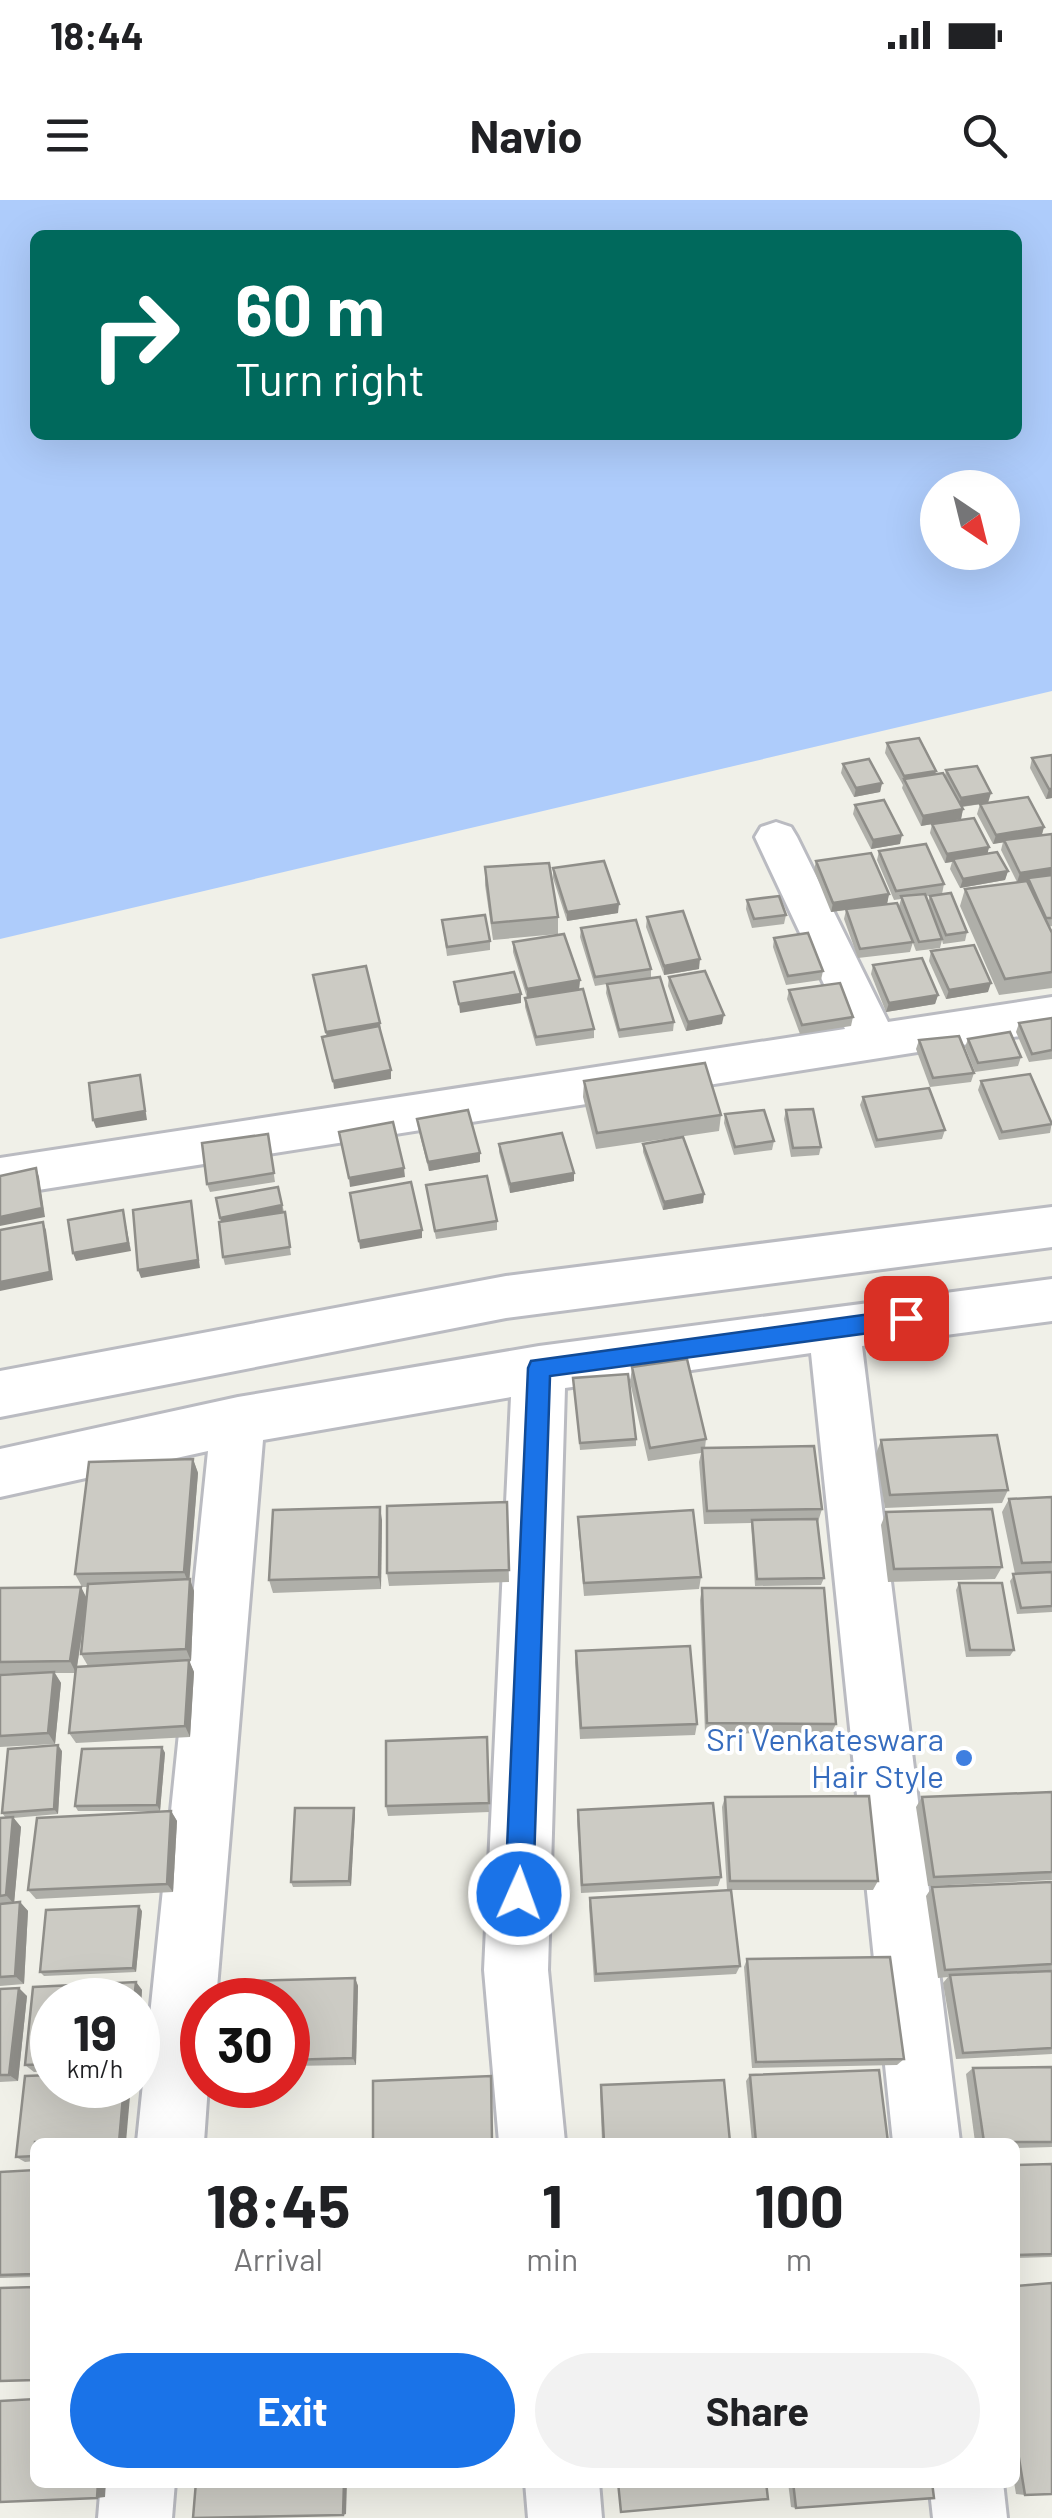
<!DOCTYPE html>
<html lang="en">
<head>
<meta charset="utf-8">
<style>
	body { margin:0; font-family:Barlow,sans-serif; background:#f2f2f2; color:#202124; height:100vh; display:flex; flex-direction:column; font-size:38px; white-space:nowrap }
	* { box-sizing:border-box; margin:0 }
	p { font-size:32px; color:#757577 }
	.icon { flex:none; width:55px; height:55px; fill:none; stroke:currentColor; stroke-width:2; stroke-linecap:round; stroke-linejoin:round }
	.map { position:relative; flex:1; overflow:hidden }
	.side { position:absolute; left:30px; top:1938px; width:990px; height:350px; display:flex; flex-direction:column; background:#fff; border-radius:15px; box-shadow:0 10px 40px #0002 }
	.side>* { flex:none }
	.guide { position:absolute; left:30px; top:30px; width:992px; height:210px; border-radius:15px; box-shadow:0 10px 40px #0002; background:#00695c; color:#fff; overflow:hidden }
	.needle { width:65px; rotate:145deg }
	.buttons { position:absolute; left:920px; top:270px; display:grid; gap:20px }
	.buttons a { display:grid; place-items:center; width:100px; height:100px; border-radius:50%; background:#fff; box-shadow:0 10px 40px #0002; font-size:50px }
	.speed { position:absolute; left:30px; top:1778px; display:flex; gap:20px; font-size:50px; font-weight:700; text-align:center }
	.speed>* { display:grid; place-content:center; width:130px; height:130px; border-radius:50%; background:#fff; box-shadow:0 10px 40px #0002; line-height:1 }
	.speed small { font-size:25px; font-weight:400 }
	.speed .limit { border:15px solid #d22; background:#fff; color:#111 }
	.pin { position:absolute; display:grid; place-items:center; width:85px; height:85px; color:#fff; margin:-42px; border-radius:20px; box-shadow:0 5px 15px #0006 }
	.me { position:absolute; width:110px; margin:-55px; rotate:2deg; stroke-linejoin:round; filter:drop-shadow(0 0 8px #0008) }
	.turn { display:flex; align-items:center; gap:35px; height:210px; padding:0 40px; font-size:45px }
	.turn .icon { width:130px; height:130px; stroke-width:2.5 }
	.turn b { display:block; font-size:70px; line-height:85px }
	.eta { display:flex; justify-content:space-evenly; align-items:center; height:170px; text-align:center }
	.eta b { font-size:60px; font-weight:700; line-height:70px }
	.cta { display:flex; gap:20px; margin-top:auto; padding:20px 40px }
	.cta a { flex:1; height:115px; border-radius:60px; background:#1a73e8; color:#fff; font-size:40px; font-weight:700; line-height:115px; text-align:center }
	.cta a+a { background:#f2f2f2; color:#202124 }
	.status { display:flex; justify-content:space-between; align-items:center; height:70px; padding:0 50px; background:#fff; direction:ltr }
	.status svg { height:28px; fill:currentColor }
	header { display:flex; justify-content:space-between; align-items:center; height:130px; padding:0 40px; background:#fff; font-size:45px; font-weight:700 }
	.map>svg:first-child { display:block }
	.water { fill:#aeccfb; fill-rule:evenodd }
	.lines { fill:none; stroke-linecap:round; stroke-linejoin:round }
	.street-casing { stroke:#babbc1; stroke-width:6 }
	.street { fill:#fff; fill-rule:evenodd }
	.wall { fill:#afafa9; fill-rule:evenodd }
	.shaded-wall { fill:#8f8e89 }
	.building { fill:#cccbc4; stroke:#8f8e89; stroke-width:2.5 }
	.route { fill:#1a73e8; stroke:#114b97; stroke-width:2.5 }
	.shop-dot { fill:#3f7fe0; stroke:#fff; stroke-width:4 }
	.labels { text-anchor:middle; stroke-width:8; stroke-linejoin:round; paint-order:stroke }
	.shop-label { font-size:32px; fill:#366cbe; stroke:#fff; text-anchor:end }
</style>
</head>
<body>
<div class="status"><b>18:44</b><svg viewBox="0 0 49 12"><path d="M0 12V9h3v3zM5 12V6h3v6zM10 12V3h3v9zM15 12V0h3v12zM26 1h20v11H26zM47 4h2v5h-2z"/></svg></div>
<header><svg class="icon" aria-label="menu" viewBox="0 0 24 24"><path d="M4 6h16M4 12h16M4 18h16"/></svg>Navio<svg class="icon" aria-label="search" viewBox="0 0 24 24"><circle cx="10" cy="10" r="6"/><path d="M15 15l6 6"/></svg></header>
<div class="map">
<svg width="1052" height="2318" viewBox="0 0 1052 2318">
	<rect width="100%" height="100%" fill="#f0f0e8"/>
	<path class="water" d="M0 0H1052V491L0 739ZM35 35H1018V235H35ZM938 288H1002V352H938Z"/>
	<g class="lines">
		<g class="street-casing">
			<g id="street">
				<path d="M776 622 791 627 797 637 888 822 1052 797V831L0 996V958L845 829 755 637 761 627Z"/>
				<path d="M1052 1007V1047L506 1118 0 1217V1171L506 1076Z"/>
				<path d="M1052 1079V1121L862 1146 960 1942H893L811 1153 565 1188 548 1770 565 1942H499L484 1770 511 1197 263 1240 216 1800H202V1885H208L204 1942H137L208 1251 0 1297V1249L238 1197 539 1146Z"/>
				<path d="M101 2282H175L172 2318H98Z"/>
				<path d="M525 2282H599L602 2318H528Z"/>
				<path d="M929 2282H1003L1007 2318H933Z"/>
			</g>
		</g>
		<use href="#street" class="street"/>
	</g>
	<g class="wall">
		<path d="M887 543 936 571 935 574 945 576 946 570 988 603 962 607 963 609 961 619 921 626 902 588 903 585 885 553Z"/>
		<path d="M1052 555V598L1046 599 1030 568 1032 558Z"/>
		<path d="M843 564 882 583 880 592 854 597 841 573Z"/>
		<path d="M980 604 1044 627 1042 635 1052 634V726L1049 727 1052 730V788L999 795 960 706 965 689 1017 682 1001 650 1003 642 993 644 977 614Z"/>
		<path d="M855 605 900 644 871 649 853 614Z"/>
		<path d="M932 624 989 647 987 654 1008 671 1005 680 960 688 950 669 952 662 945 663 930 633Z"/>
		<path d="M879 651 944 684 942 694 926 696 928 702 930 696 967 732 965 741 943 744 942 740 940 748 916 751 899 706 901 699 894 700 877 660Z"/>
		<path d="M816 661 889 694 887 704 853 709 913 742 910 752 858 758 844 719 846 710 831 712 814 670Z"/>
		<path d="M485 667 558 717V734L493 740 485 685Z"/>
		<path d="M553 668 618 713 567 721 553 678Z"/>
		<path d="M747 700 786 715 784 724 752 728 746 709Z"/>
		<path d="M647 717 699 769 664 775 646 727Z"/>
		<path d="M442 720 490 741V750L447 756Z"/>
		<path d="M581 728 651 769V778L674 822 673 831 619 838 606 793 607 784 595 786 580 737Z"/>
		<path d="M774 738 823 771 821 780 786 785 773 747Z"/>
		<path d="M513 742 580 780 579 789 541 796 594 829V838L536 846 525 807V798H527L513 752Z"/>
		<path d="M931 751 988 792 946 799 929 761Z"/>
		<path d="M873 765 938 795 935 804 886 812 871 774Z"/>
		<path d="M669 777 722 824 686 831 668 786Z"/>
		<path d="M789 790 853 817 851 826 800 834 787 799Z"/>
		<path d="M1052 818V859L1029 862 1016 832 1019 823Z"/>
		<path d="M968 839 1021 857 1018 866 975 872 965 847Z"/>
		<path d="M919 840 974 873 971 882 930 887 916 849Z"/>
		<path d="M584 881 721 915 719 931 596 949 583 897Z"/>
		<path d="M981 881 1052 922 1050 933 999 940 978 890Z"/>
		<path d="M863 897 945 930 942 939 875 948 860 905Z"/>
		<path d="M786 910 821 947 819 955 791 957 784 919Z"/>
		<path d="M725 914 774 941 772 950 734 955 724 923Z"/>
		<path d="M417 919 480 962 429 971 418 928Z"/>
		<path d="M268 934 275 982 210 992 207 984Z"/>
		<path d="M499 944 574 973V981L510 993 499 952Z"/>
		<path d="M643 944 704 994 703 1003 663 1010 643 952Z"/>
		<path d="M426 985 497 1021V1030L436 1039Z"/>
		<path d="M278 987 286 1020 291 1055 225 1065 223 1057Z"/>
		<path d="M632 1167 706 1239 705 1248 822 1309 818 1322 824 1378 821 1385 755 1386 751 1323 704 1324 699 1262 701 1253 648 1261 630 1182Z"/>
		<path d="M573 1178 636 1239V1246L580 1250Z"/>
		<path d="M881 1240 1008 1290 1002 1303 885 1308 876 1254Z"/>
		<path d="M193 1259 198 1273 189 1379 194 1391 191 1461H189L194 1472 190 1537 76 1543 69 1533 75 1473H55L61 1483 55 1544 0 1547V1475L22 1473 0 1474V1388L81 1387 87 1399 88 1387H82L75 1374ZM86 1409 81 1454 88 1466 77 1467Z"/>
		<path d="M1052 1297V1412L1017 1414 1010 1381 1015 1374 1002 1312 1009 1299Z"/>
		<path d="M507 1302 509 1382 389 1386 387 1373Z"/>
		<path d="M886 1312 1002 1367 995 1379 888 1382 881 1325Z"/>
		<path d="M578 1317 701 1377 699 1389 584 1396 578 1330Z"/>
		<path d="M382 1320 381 1389 273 1393 269 1380Z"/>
		<path d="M959 1383 1014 1450 1010 1456 966 1457 956 1390Z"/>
		<path d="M702 1388 836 1524 831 1534 705 1533 700 1400Z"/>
		<path d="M576 1451 697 1524 695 1535 580 1539 575 1462Z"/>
		<path d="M487 1537 489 1612 388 1616 386 1606Z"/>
		<path d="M162 1547 165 1553 160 1611H78L75 1606Z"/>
		<path d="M62 1551 58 1614 13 1618 21 1627 14 1703 20 1702 28 1711 24 1784 0 1786V1618H6L2 1613Z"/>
		<path d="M1052 1592V1680L928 1686 916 1607 922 1597Z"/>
		<path d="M725 1597 878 1681 873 1690H731L740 1766 736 1774 594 1782 589 1706 590 1698 727 1690 722 1607Z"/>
		<path d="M578 1610 721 1677 718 1686 581 1693 577 1620Z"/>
		<path d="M171 1611 177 1621 173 1692 36 1699 28 1690Z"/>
		<path d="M355 1613 351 1686 293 1687 291 1682Z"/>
		<path d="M1052 1682V1854L956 1859 943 1783 948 1777 938 1778 926 1696 932 1687Z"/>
		<path d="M142 1711 136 1772 44 1776 40 1772Z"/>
		<path d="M747 1759 904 1859 897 1865 752 1868 744 1767Z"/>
		<path d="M355 1778 358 1786 356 1865 288 1866V1800Z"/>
		<path d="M136 1782 142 1790 138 1848V1800H52V1871L34 1872 25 1865 33 1787Z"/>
		<path d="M0 1789 27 1796 18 1881 0 1882Z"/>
		<path d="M1052 1867V1947L1015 1948V1942H975L966 1874 973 1868Z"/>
		<path d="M750 1875 888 1942H752L746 1881Z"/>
		<path d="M601 1885 730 1942H602L600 1891Z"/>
		<path d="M35 1942V1961L25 1962 16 1957Z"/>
		<path d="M1052 1964V2057L1015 2058V1965Z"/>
		<path d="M35 1970V2077L0 2078V1972Z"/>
		<path d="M1015 2086 1025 2295 1016 2294 1014 2282Z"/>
		<path d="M788 2282H932L796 2308 791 2307Z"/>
	</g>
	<g class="shaded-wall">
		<path d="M936 571 933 580 904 579 902 585 904 576Z"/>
		<path d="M882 583 880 592 854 597 856 588Z"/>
		<path d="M1049 589H1052V598L1046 599Z"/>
		<path d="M991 593 988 603 958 607 961 598Z"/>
		<path d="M963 609 961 619 921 626 923 616Z"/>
		<path d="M1044 627 1041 637 993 644 996 635Z"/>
		<path d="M902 635 900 644 871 649 873 640Z"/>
		<path d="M989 647 987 656 945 663 947 654Z"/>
		<path d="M1052 668V677L1017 682 1020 673Z"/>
		<path d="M1008 671 1005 680 960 688 963 679Z"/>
		<path d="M889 694 887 704 831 712 833 703Z"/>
		<path d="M619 704 618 713 567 721V712Z"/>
		<path d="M700 759 699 769 664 775V766Z"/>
		<path d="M580 780 579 789 527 798V789Z"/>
		<path d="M991 783 988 792 946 799 949 790Z"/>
		<path d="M521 794V803L460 813 459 804Z"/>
		<path d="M938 795 935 804 886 812 889 803Z"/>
		<path d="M724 815 722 824 686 831 688 822Z"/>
		<path d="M380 823 381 832 327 841 326 832Z"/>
		<path d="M391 870V879L334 889 333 881Z"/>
		<path d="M140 875 147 920 96 928 93 920Z"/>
		<path d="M480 953V962L429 971 428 962Z"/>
		<path d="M36 968 39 977 45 1017 0 1026V1017Z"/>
		<path d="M404 968 405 977 350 987 349 978Z"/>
		<path d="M574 973V981L510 993V984Z"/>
		<path d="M704 994 703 1003 663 1010 664 1002Z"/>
		<path d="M191 1001 200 1068 141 1078 138 1070Z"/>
		<path d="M282 1005 283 1014 222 1026 220 1018Z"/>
		<path d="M123 1010 131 1051 76 1061 73 1053Z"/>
		<path d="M43 1022 46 1030 53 1080 0 1091V1082Z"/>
		<path d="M422 1030V1038L360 1049 359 1041Z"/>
		<path d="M193 1259 198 1273 189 1385 184 1372Z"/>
		<path d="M380 1307 382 1320 381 1389 379 1377Z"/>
		<path d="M190 1379 194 1391 191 1461 186 1449Z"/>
		<path d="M81 1387 87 1399 76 1473 70 1461Z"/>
		<path d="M189 1460 194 1472 190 1537 185 1526Z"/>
		<path d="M54 1472 61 1483 55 1544 48 1533Z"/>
		<path d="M58 1545 62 1551 58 1614 54 1609Z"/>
		<path d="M162 1547 165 1553 160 1611 157 1605Z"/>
		<path d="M354 1608 355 1613 351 1686 349 1681Z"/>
		<path d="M171 1611 177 1621 173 1692 167 1684Z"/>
		<path d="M13 1617 21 1627 14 1704 6 1695Z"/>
		<path d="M20 1702 28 1711 24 1784 15 1776Z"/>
		<path d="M139 1706 142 1711 136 1772 133 1768Z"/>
		<path d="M355 1778 358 1786 356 1865 353 1858Z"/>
		<path d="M136 1782 142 1790 138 1848V1800H134Z"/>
		<path d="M19 1788 27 1796 18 1881 9 1875Z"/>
		<path d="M124 1885H131L126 1942H119Z"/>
		<path d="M98 2282H106L105 2297 97 2298Z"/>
		<path d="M344 2282H347L346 2314 343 2315Z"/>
	</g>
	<g class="building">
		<path d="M919 538 936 571 904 576 887 543Z"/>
		<path d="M1052 555V589H1049L1032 558Z"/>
		<path d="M869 559 882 583 856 588 843 564Z"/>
		<path d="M977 566 991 593 961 598 946 570Z"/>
		<path d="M943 573 963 609 923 616 904 579Z"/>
		<path d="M1028 597 1044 627 996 635 980 604Z"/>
		<path d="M884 600 902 635 873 640 855 605Z"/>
		<path d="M974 618 989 647 947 654 932 624Z"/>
		<path d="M1052 634V668L1020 673 1004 640Z"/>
		<path d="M926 644 944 684 896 691 879 651Z"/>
		<path d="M997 652 1008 671 963 679 953 659Z"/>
		<path d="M871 653 889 694 833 703 816 661Z"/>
		<path d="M604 661 619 704 567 712 553 668Z"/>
		<path d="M549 663 558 717 492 723 485 667Z"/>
		<path d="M1052 675V718H1046L1028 678Z"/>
		<path d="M1027 681 1052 733V772L1005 779 965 689Z"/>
		<path d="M951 693 967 732 946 735 930 696Z"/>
		<path d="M925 694 942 739 919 742 901 696Z"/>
		<path d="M779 696 786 715 754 719 747 700Z"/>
		<path d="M897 703 913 742 860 749 846 709Z"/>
		<path d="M683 711 700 759 664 766 647 717Z"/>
		<path d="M485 715 490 741 447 747 442 720Z"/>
		<path d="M636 720 651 769 595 777 581 728Z"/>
		<path d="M808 733 823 771 788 776 774 738Z"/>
		<path d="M564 734 580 780 527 789 513 742Z"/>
		<path d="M974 745 991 783 949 790 931 751Z"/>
		<path d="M922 758 938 795 889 803 873 765Z"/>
		<path d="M366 766 380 823 326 832 313 775Z"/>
		<path d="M705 771 724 815 688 822 669 777Z"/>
		<path d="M514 772 521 794 459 804 454 782Z"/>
		<path d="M660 777 674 822 619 830 607 784Z"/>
		<path d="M840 783 853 817 802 825 789 790Z"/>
		<path d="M583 789 594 829 536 837 525 798Z"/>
		<path d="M1052 818V850L1032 854 1019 823Z"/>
		<path d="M379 826 391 870 333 881 322 837Z"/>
		<path d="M1010 832 1021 857 978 863 968 839Z"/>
		<path d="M959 836 974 873 933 878 919 840Z"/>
		<path d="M705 863 721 915 597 933 584 881Z"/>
		<path d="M1030 874 1052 924 1002 932 981 881Z"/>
		<path d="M140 875 145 911 93 920 89 883Z"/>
		<path d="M929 888 945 930 877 940 863 897Z"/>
		<path d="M813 909 821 947 793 948 786 910Z"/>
		<path d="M468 910 480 953 428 962 417 919Z"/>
		<path d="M764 910 774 941 735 947 725 914Z"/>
		<path d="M393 922 404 968 349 978 339 932Z"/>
		<path d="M562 933 574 973 510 984 499 944Z"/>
		<path d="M268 934 274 973 207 984 202 943Z"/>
		<path d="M683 937 704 994 664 1002 643 944Z"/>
		<path d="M36 968 42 1008 0 1017V976Z"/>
		<path d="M487 976 497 1021 435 1031 426 985Z"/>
		<path d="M411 982 422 1030 359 1041 350 993Z"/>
		<path d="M278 987 282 1005 220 1018 216 998Z"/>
		<path d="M191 1001 198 1060 138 1070 133 1010Z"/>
		<path d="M123 1010 128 1043 73 1053 68 1020Z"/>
		<path d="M285 1012 290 1047 223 1057 219 1022Z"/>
		<path d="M43 1022 50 1072 0 1082V1030Z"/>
		<path d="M687 1159 706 1239 650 1248 632 1167Z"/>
		<path d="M628 1174 636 1239 580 1243 573 1178Z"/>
		<path d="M997 1235 1008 1290 890 1295 881 1240Z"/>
		<path d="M814 1246 822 1309 707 1311 702 1248Z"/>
		<path d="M193 1259 184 1372 75 1374 89 1262Z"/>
		<path d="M1052 1297V1362L1022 1363 1009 1299Z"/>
		<path d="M507 1302 509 1370 387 1373V1306Z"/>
		<path d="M380 1307 379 1377 269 1380 273 1310Z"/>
		<path d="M992 1309 1002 1367 894 1369 886 1312Z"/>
		<path d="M693 1310 701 1377 584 1383 578 1317Z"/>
		<path d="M817 1319 824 1378 757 1379 752 1320Z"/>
		<path d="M1052 1372V1406L1021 1408 1013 1374Z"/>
		<path d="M190 1379 186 1449 81 1454 88 1384Z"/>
		<path d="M959 1383H1002L1014 1450H970Z"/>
		<path d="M81 1387 70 1461 0 1462V1388Z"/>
		<path d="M702 1388H824L836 1524 707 1523Z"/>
		<path d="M690 1446 697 1524 581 1528 576 1451Z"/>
		<path d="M189 1460 185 1526 69 1533 76 1467Z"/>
		<path d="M54 1472 48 1533 0 1536V1475Z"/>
		<path d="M487 1537 489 1603 386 1606V1541Z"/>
		<path d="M58 1545 54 1609 2 1613 8 1549Z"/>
		<path d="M162 1547 157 1605 75 1606 82 1549Z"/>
		<path d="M1052 1592V1672L934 1677 922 1597Z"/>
		<path d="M869 1596 878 1681H730L725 1597Z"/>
		<path d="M713 1603 721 1677 582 1685 578 1610Z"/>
		<path d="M295 1608H354L349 1681 291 1682Z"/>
		<path d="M171 1611 167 1684 28 1690 37 1618Z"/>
		<path d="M13 1617 6 1695 0 1696V1618Z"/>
		<path d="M1052 1682V1764L945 1770 932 1687Z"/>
		<path d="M731 1690 740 1766 596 1774 590 1698Z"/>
		<path d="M20 1702 15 1776 0 1777V1704Z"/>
		<path d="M139 1706 133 1768 40 1772 46 1710Z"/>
		<path d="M890 1757 904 1859 756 1862 747 1759Z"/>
		<path d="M1052 1771V1848L963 1853 950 1775Z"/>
		<path d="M355 1778 353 1858 288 1860V1800H244L245 1781Z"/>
		<path d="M136 1782 134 1800H52V1864L25 1865 33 1787Z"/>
		<path d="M19 1788 9 1875H0V1789Z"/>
		<path d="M1052 1867V1942H984L973 1868Z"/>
		<path d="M879 1870 888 1942H756L750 1875Z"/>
		<path d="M52 1875V1885H124L119 1942H35V1956L16 1957 25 1876Z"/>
		<path d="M491 1876 492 1942H373V1881Z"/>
		<path d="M724 1880 730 1942H604L601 1885Z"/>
		<path d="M1052 1964V2054L1015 2055V1965Z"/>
		<path d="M35 1970V2074L0 2075V1972Z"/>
		<path d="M1052 2083V2294L1025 2295 1015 2234V2086Z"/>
		<path d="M35 2087V2180L0 2181V2088Z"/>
		<path d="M35 2199V2282H98L97 2298 0 2302V2201Z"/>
		<path d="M196 2282H344L343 2315 193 2318Z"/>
		<path d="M618 2282H766L768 2299 621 2312Z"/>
		<path d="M793 2282H932L934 2298 796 2308Z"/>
	</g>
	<path class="route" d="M906 1109 918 1118 906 1128 550 1176 533 1694 529 1704 519 1708 509 1704 505 1694 528 1168 531 1161Z"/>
	<circle class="shop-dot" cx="964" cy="1558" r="10"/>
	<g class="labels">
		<g class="shop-label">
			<text x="944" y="1551">Sri Venkateswara<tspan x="944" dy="37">Hair Style</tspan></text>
		</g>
	</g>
</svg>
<div class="buttons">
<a><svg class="needle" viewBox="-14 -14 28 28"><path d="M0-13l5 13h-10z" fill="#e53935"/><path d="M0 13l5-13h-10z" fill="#757577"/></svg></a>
</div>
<div class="speed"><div>19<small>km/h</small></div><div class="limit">30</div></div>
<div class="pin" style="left:906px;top:1118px;background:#d93025"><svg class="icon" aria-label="arrive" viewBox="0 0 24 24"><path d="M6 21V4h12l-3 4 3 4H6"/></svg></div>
<svg class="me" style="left:519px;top:1694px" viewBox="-20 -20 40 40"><circle r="17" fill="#1a73e8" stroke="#fff" stroke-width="3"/><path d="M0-11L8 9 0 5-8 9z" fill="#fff"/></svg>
<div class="guide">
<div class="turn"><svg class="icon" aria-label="right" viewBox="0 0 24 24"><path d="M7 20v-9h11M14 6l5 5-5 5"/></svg><div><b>60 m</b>Turn right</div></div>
</div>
<section class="side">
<div class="eta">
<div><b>18:45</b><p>Arrival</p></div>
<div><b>1</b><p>min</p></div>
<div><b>100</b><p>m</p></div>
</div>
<div class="cta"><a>Exit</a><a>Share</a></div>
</section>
</div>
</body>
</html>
